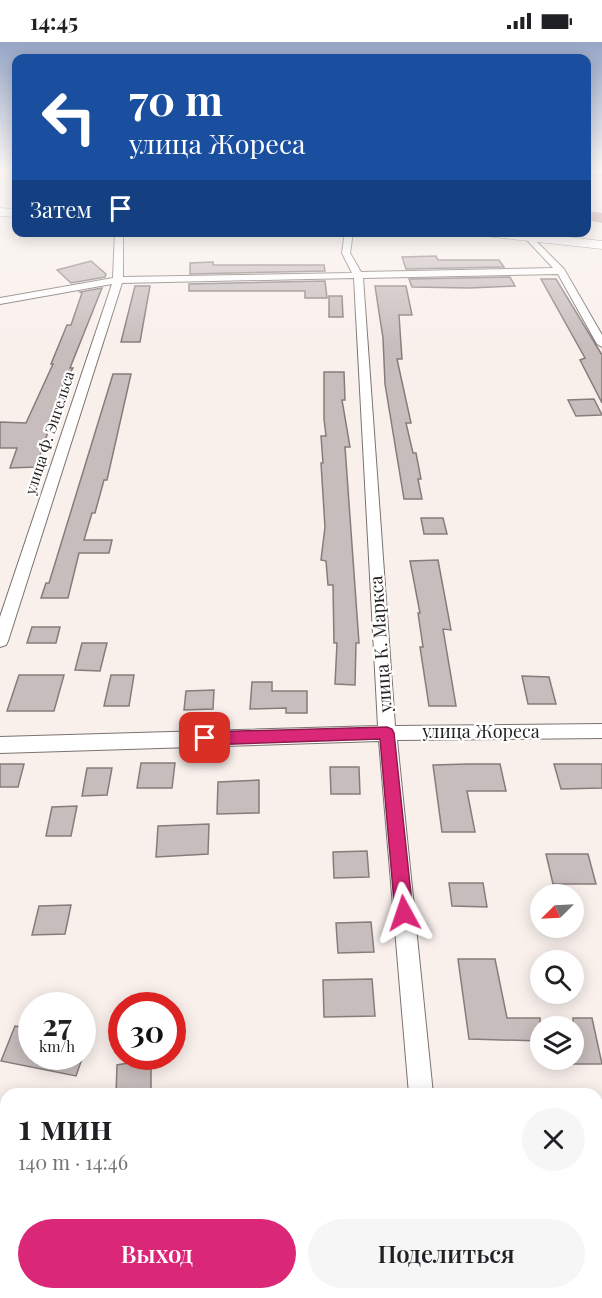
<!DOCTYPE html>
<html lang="ru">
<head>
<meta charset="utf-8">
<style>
	body { margin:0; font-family:"Playfair Display",serif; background:#f6f6f6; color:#202124; height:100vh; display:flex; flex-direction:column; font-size:22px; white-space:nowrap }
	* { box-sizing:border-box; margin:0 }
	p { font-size:20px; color:#757577 }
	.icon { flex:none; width:33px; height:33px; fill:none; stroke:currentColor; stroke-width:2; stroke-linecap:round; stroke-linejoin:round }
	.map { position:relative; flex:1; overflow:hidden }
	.panel { position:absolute; left:0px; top:1046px; width:603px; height:212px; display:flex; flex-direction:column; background:#fff; border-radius:18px 18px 0 0; box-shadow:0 3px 15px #0003 }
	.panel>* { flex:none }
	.guide { position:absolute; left:12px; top:12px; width:579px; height:183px; border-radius:12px; box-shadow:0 3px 15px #0003; background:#1a4fa0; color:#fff; overflow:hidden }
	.needle { width:39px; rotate:246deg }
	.tools { position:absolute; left:530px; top:842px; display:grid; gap:12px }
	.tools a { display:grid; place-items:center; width:54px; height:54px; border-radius:50%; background:#fff; box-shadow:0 3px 15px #0003; font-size:30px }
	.speed { position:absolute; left:18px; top:950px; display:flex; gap:12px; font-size:30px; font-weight:700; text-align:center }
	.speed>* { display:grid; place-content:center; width:78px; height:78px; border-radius:50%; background:#fff; box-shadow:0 3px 15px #0003; line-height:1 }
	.speed small { font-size:15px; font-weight:400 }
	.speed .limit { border:9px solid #d22; background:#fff; color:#111 }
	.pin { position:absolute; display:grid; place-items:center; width:51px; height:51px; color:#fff; margin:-26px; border-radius:12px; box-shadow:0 3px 9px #0006 }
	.me { position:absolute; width:66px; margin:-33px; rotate:355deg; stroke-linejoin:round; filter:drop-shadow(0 0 4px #0008) }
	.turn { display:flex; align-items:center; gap:21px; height:126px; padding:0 18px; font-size:27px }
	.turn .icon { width:78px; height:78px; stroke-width:2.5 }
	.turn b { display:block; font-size:42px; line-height:51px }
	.then { display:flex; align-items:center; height:57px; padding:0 18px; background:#0003; gap:12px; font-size:22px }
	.round { display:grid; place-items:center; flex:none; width:63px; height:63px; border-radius:32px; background:#f6f6f6 }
	.overview { display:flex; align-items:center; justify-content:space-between; height:102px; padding:0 18px }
	h1 { font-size:36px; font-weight:600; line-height:45px }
	.button { display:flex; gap:12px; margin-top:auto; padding:12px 18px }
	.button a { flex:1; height:69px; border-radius:36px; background:#db2777; color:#fff; font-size:24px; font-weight:600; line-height:69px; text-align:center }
	.button a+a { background:#f6f6f6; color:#202124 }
	.status { display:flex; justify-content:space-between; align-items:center; height:42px; padding:0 30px; background:#fff; direction:ltr }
	.status svg { height:16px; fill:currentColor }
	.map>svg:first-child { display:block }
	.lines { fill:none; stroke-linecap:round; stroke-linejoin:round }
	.river { fill:#bb9196; fill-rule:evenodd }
	.building { fill:#c7bdbc; stroke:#867d7b; stroke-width:1.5 }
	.minor-casing { stroke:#7b736f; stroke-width:2 }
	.trunk-casing { stroke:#7b736f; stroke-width:1 }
	.minor { fill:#fff; fill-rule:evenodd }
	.trunk { fill:#fff; fill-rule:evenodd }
	.route { fill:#db2777; stroke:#8e194d; stroke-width:1.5 }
	.labels { text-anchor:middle; stroke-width:4.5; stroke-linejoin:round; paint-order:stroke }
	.far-street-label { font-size:15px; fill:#262221; stroke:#fff }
	.street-label { font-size:18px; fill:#262221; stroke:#fff }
</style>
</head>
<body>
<div class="status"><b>14:45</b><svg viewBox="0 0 49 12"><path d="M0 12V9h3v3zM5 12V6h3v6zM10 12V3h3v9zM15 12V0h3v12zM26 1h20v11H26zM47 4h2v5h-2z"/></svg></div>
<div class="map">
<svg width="602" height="1256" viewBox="0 0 602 1256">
	<rect width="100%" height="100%" fill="#f9f0ec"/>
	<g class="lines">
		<path class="river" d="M586 169 602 171V181L586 178Z"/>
	</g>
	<g class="building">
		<path d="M436 214 438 218H499L504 225 406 227 402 215Z"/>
		<path d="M91 219 106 232 105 235 71 241 57 228Z"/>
		<path d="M213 220V223H324L325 229 190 232V221Z"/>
		<path d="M510 235 515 244 469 246 412 245 409 237Z"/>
		<path d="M541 237H556L602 313V361L580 318 585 316Z"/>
		<path d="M325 239 327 256H305V249H189V242Z"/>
		<path d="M135 244H150L140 300H121Z"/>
		<path d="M375 244H406L412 273H399L402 317H397L411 381H406L413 411H416L421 437H418L422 457H404L385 342 383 296Z"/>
		<path d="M102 246 70 326H73L62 345 47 387H49L36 425 10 426 17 406H0V380L26 381 53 322H51L67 283H71L82 251 80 250Z"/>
		<path d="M329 254H342L343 275H329Z"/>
		<path d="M324 330H344L345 358H342L350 405H345L359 601H356L355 643 335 642 337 601H334L333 543H328L326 519 321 518 325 485 321 421H323L321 394H326L324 377Z"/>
		<path d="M113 332H131L107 438H104L95 471H92L84 498H112L109 511H79L68 556H41L46 541H49Z"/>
		<path d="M594 357 602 373 576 374 568 358Z"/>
		<path d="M421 476H443L447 492H424Z"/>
		<path d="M438 518 451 588 443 587 456 664H429L420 605H423L418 571H420L410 519Z"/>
		<path d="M32 585H60L56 601H27Z"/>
		<path d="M82 601H107L100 629 75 628Z"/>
		<path d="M19 633H64L54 669H7Z"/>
		<path d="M111 633H134L129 664H104Z"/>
		<path d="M522 634 549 635 556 662H528Z"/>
		<path d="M252 640H272V649H307V671H286V666L250 667Z"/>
		<path d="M214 648 213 667 184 668 186 649Z"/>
		<path d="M141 721H175L172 746H137Z"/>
		<path d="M0 722H24L18 745H0Z"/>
		<path d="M467 722H500L506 749H467L475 790H442L433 723Z"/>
		<path d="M554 722H602V746L561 747Z"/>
		<path d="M330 725H359L360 752H331Z"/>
		<path d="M87 726H112L107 753 82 754Z"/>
		<path d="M259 738V771L217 772 218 740Z"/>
		<path d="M77 764 71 794H46L52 765Z"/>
		<path d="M209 782 208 812 156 815 158 784Z"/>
		<path d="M367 809 369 835 334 836 333 810Z"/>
		<path d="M546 812H588L596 842H553Z"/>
		<path d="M449 841H483L487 865 452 864Z"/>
		<path d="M71 863 65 892 32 893 39 864Z"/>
		<path d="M371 880 374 910 338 911 336 881Z"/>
		<path d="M458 917H495L507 976H540V999L469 997Z"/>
		<path d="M372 937 375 974 324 975 323 938Z"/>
		<path d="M573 976H592L602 1022H573Z"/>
		<path d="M15 984 32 987V1014H83L76 1034 1 1019Z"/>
		<path d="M151 1017V1052H116L117 1023Z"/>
	</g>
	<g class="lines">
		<g class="minor-casing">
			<g id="minor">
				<path d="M586 128 602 129V133L586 132Z"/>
				<path d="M115 190H123V235L352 231 342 211 345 190H353L350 211 361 230 553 226 526 197V193L529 192 564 227 602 293V305L597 302 558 232 363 236 395 684 602 682V696L397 698 433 1052H409L379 699 0 711V695L378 684 354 236 122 241 8 599 6 603 0 605V575L112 242 0 262V256L113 236Z"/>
				<rect x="427" y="1251" width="28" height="5"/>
			</g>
		</g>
		<g class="trunk-casing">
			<g id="trunk">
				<path d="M0 166 16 167V175L0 174Z"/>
				<path d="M478 190H526L602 199V207L484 194Z"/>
			</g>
		</g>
		<use href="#minor" class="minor"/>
		<use href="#trunk" class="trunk"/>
	</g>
	<linearGradient id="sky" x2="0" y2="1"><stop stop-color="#96a6c7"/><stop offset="0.42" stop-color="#fcf8f6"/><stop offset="1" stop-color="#fcf8f6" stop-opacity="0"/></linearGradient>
	<rect width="602" height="304" fill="url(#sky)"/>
	<path class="route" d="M387 685 392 687 394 691 413 871 410 877 404 880 398 877 395 871 380 697 205 703 199 701 197 696 199 692 205 690Z"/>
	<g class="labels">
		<g class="far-street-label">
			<text transform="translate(50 391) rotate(-72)" y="5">улица Ф. Энгельса</text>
		</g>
		<g class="street-label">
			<text transform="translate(381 602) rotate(-94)" y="6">улица К. Маркса</text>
			<text x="481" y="696">улица Жореса</text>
		</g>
	</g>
</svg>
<div class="tools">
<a><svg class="needle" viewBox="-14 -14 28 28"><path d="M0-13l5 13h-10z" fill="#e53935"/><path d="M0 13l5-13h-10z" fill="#757577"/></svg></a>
<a><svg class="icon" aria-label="search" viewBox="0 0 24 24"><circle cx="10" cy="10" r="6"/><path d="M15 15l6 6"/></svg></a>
<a><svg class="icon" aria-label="layers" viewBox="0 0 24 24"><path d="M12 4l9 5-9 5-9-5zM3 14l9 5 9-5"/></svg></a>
</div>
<div class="speed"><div>27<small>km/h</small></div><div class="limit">30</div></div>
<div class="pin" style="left:205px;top:696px;background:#d93025"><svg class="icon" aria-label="arrive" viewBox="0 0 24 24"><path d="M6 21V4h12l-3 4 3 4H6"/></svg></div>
<svg class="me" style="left:404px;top:871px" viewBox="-20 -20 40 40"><path d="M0-17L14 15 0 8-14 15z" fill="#db2777" stroke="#fff" stroke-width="4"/></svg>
<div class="guide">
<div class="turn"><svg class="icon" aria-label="left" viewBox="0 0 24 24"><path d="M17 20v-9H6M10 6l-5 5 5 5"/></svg><div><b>70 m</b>улица Жореса</div></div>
<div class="then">Затем<svg class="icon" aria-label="arrive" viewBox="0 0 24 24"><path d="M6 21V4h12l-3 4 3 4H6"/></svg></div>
</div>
<section class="panel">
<div class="overview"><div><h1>1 мин</h1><p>140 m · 14:46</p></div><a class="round"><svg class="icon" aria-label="close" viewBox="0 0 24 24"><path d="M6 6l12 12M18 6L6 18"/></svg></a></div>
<div class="button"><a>Выход</a><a>Поделиться</a></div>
</section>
</div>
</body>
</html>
